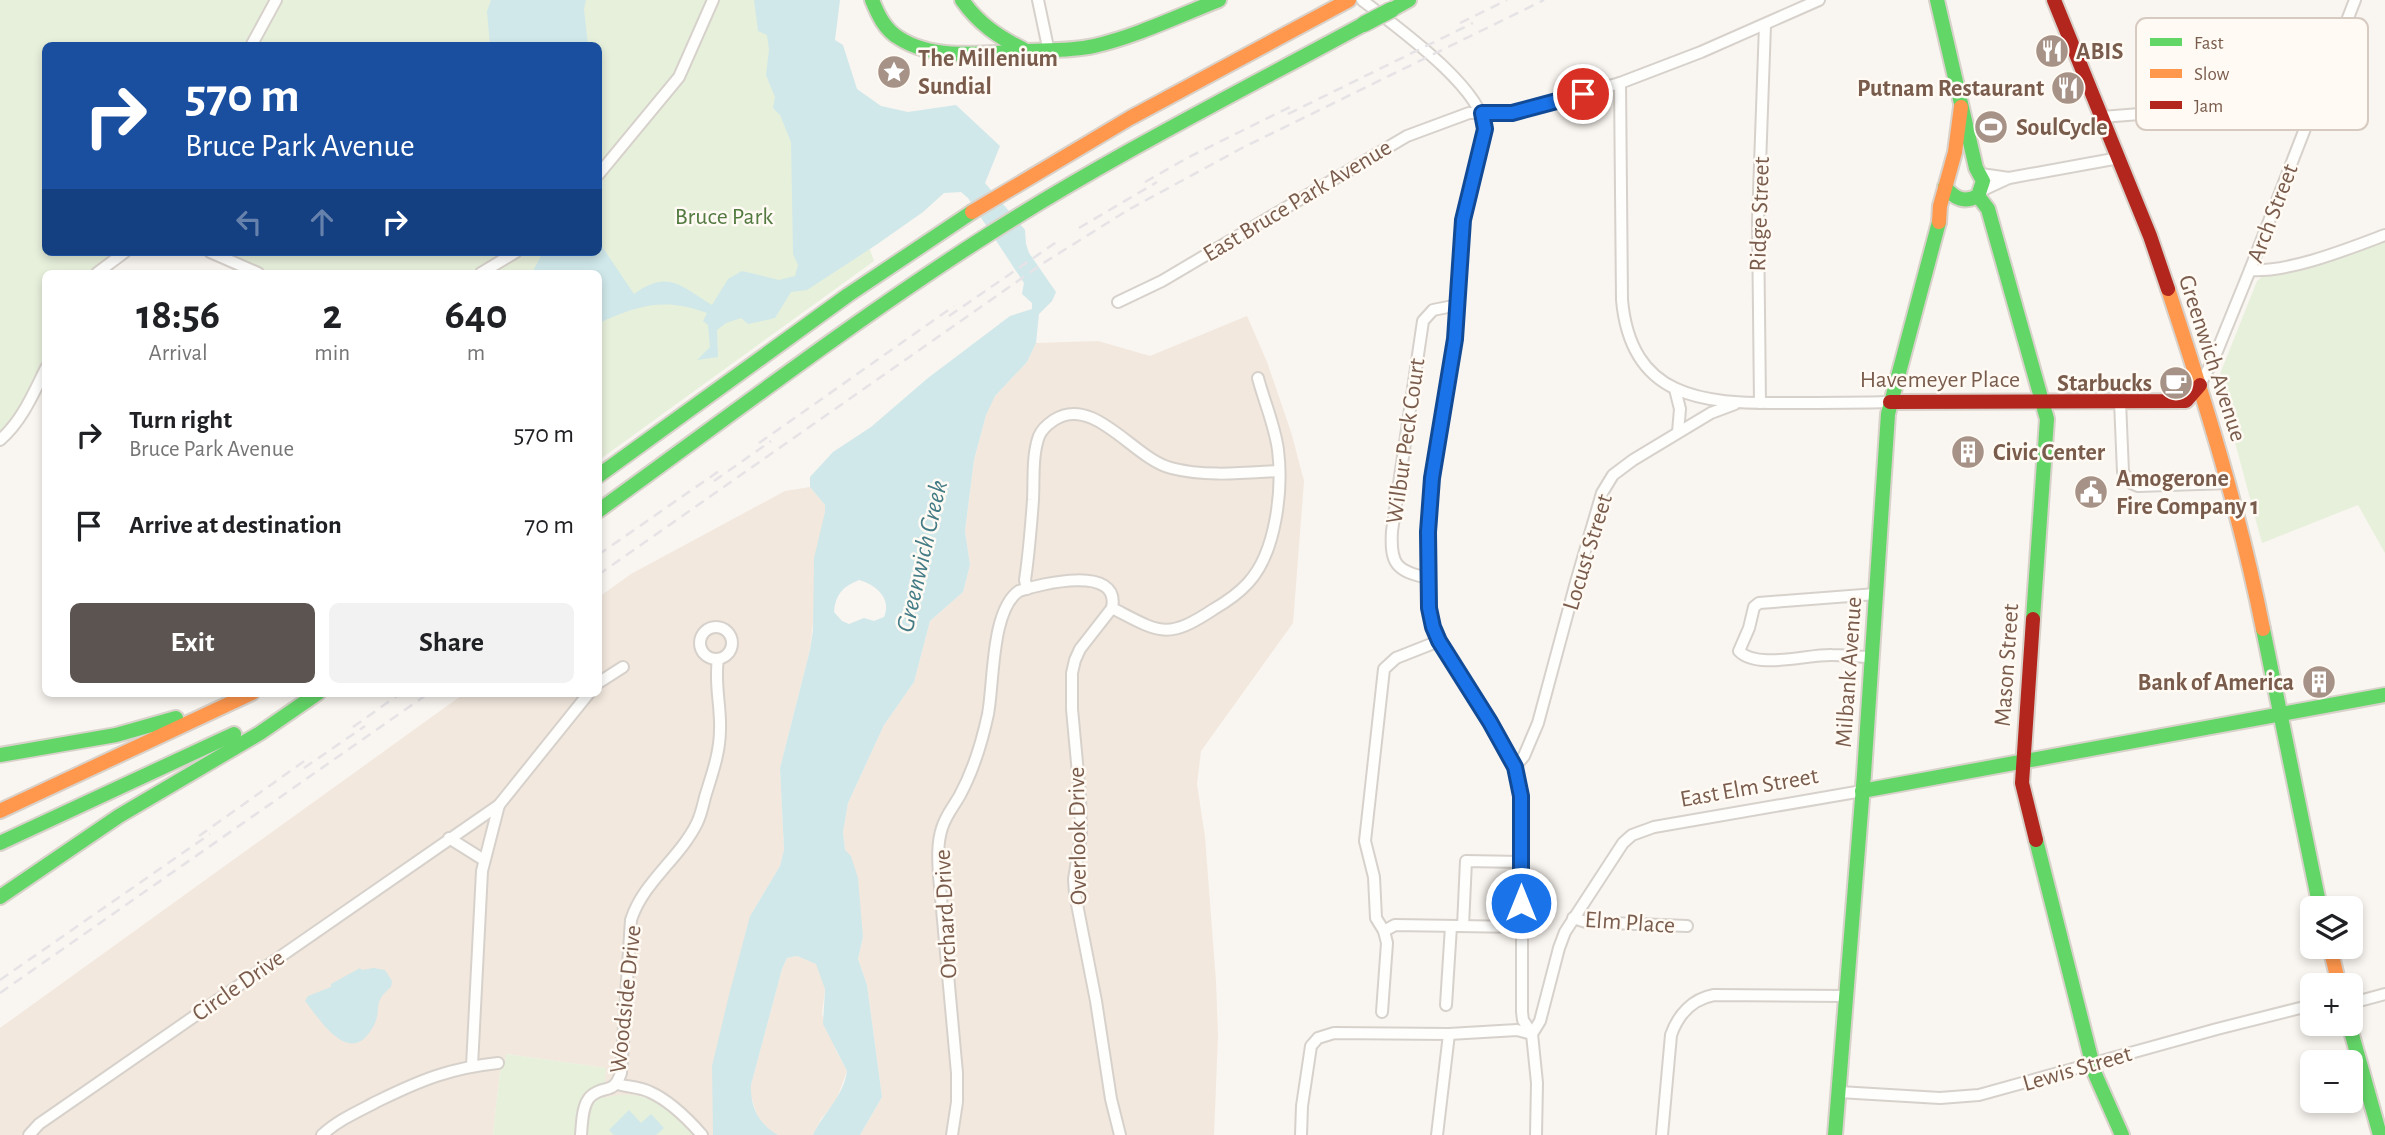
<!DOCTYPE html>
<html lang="en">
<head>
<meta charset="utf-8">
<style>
	body { margin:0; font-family:"Alegreya Sans",sans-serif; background:#f2f2f2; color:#202124; height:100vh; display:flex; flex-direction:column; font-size:26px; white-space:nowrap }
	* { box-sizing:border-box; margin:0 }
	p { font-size:23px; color:#757577 }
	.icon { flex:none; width:38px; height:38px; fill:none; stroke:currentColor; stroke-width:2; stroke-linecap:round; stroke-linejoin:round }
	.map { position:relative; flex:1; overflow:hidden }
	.side { position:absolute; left:42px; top:270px; width:560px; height:427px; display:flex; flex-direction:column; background:#fff; border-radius:10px; box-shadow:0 4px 10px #0003 }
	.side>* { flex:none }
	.guide { position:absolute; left:42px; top:42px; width:560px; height:214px; border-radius:10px; box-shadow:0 4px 10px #0003; background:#1a4fa0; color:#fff; overflow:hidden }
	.fabs { position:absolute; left:2300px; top:896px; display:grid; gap:14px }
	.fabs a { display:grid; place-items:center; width:63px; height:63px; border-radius:10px; background:#fff; box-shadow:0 4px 10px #0003; font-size:35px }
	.pin { position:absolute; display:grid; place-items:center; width:60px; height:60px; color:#fff; margin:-30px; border:4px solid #fff; border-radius:50%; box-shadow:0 2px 7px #0007 }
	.me { position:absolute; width:77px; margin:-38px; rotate:0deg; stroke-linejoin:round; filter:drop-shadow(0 0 5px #0008) }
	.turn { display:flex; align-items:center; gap:24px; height:147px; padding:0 28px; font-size:32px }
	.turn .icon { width:91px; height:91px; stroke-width:2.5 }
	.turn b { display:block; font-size:49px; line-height:60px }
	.lanes { display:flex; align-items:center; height:66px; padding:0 28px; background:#0003; justify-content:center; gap:35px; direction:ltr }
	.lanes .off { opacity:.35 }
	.eta { display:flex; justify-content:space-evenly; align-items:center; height:119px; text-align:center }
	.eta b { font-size:42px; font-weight:700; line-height:49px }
	.button { display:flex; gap:14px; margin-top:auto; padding:14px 28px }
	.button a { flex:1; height:80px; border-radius:10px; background:#5c5450; color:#fff; font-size:28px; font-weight:700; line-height:80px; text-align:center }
	.button a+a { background:#f2f2f2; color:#202124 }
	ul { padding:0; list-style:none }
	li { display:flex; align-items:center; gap:21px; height:91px; padding:0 28px }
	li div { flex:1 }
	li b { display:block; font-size:26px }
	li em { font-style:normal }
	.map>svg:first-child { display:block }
	.residential { fill:#f2e8de }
	.green { fill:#e7f0db }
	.water { fill:#d0e8ea; fill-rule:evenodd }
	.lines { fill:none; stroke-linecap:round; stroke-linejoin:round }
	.street-casing { stroke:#d7d1cb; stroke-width:14 }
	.fast-casing { stroke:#d9d2cb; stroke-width:18 }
	.slow-casing { stroke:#d9d2cb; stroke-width:18 }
	.jam-casing { stroke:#d9d2cb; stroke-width:18 }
	.street { stroke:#fefefd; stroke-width:10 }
	.fast { stroke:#63d668; stroke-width:14 }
	.slow { stroke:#ff974d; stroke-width:14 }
	.jam { stroke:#b3261e; stroke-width:14 }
	.rail { stroke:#e6e3e7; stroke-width:2.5; stroke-dasharray:10 7; stroke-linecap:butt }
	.fast-bridge-casing { stroke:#dad1cc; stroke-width:19; stroke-linecap:butt }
	.fast-bridge { stroke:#63d668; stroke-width:16 }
	.route-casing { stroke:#114b97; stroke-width:18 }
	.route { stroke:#1a73e8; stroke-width:12 }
	.labels { text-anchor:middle; stroke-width:5; stroke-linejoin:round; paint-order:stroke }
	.poi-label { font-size:24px; font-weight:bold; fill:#7a5c4d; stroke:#fffaf3; text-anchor:start }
	.street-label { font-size:24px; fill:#7a5c4d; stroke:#fffaf3 }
	.park-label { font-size:24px; fill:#537a41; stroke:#fffaf3 }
	.water-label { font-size:26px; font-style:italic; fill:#437c86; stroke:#fffaf3 }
	.key { fill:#fffaf3; stroke:#d7cbc1; stroke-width:2 }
	.key-label { font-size:19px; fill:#7a5c4d }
</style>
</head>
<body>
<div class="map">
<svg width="2385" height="1135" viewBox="0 0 2385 1135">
	<rect width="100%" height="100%" fill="#f9f5f0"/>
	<g class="residential">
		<path d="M1247 316 1267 362 1291 432 1304 481 1293 623 1201 751 1197 784 1205 837 1216 982 1218 1035 1214 1135H860L882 1097 867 985 858 959 863 937 845 850 843 832 848 803 884 725 914 682 930 621 963 592 970 565 965 531 974 460 988 407 995 396 1027 362 1036 343 1098 341 1150 356Z"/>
		<path d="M810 487 825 505V512L810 650 780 768 784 850 780 866 750 916 714 1135H694L668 1108 643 1096 604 1099 605 1068 507 1054 505 1061 501 1062 493 1135H0V1028L465 693H598L599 597 631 574 785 491Z"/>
		<path d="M797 956 817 964 821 974 825 989 822 1014 836 1050 847 1071 836 1101 821 1119 813 1135H778L772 1132 758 1118 751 1096V1085L782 969 787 958Z"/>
	</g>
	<g class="green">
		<path d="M0 0H781L874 261 599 460 598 273H269L227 252H598V46H46V252H115L102 261 91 273H46C45 299 49 328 45 354 43 373 14 420 0 434Z"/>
		<path d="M2385 242V553L2358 505 2262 543 2218 379 2257 281 2263 276Z"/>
		<path d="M506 1054 606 1068 604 1098C644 1087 669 1106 694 1135H493L501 1062 505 1061Z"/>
	</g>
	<g class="water">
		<path d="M491 0H586L584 9 588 45H490L487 11Z"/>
		<path d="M754 0H840L835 40 843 45 857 89 881 106 908 112 956 105 1000 146 985 183 1025 230 1026 244 1029 253 1056 292 1052 301 1039 314 1036 343 1027 362 995 396 986 415 974 460 965 531 970 565 963 592 930 621 914 682 884 725 848 803 843 832 845 850 851 856 858 878 863 937 858 959 867 985 882 1097 860 1135H813C823 1113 844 1096 847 1071L823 1024 825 989 816 964 797 956 787 958 782 969 751 1085C750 1106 759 1125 778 1135H713L712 1066 729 995 750 916 780 866 784 850 780 768 810 650 813 630 814 558 825 512V505L810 487V477L833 452 871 427 928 378 1010 316 1032 309V303L1022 294 1024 283 968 198 961 192 944 193 923 212 876 245 807 290 791 292 775 318 748 324 741 318 726 323 717 330 718 357 697 360 710 347 708 325 703 321 707 313C665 297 638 305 599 323L598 273H532L543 252H598L599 242 634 294C668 269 681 286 712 305L728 279 742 271 779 280 795 276 798 265 793 254 791 142 780 115 773 108 775 97 766 75 769 50 767 35 758 31ZM859 580C876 585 892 598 884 617L874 621 864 618 849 624 842 621 834 612C835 595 843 586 859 580Z"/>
		<path d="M360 968 362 970 374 968 385 970 392 981 391 987C371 1004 383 1007 374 1025 351 1070 321 1021 305 1001L308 996 331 987V984Z"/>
		<path d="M629 1110 641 1123 651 1114 664 1128 656 1135H614L609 1130Z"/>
	</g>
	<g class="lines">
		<g class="street-casing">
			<g id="street">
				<path d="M1038 0 1049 52"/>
				<path d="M1362 0C1394 25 1482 87 1485 129L1463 220 1455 339 1432 478 1429 515V608L1433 627 1439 641C1464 682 1496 721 1514 766 1520 781 1521 798 1522 814V1012L1523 1020 1532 1034"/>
				<path d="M251 46 276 0"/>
				<path d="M1620 83 1622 300C1631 398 1702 404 1783 403 1819 403 1855 403 1890 402"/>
				<path d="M2102 117 2316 100"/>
				<path d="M1981 174 2009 178"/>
				<path d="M598 175 679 77 713 0"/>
				<path d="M1981 191 2009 178 2119 158"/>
				<path d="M210 252 258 273"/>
				<path d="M2250 270C2288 273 2348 249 2385 235"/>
				<path d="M97 273 125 252"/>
				<path d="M481 273 516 252"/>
				<path d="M1118 302 1162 281 1407 136 1469 113H1512L1620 83 1701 52 1819 0"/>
				<path d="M2200 385 2215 356 2250 270 2355 0"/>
				<path d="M1675 389 1680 409 1678 432"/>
				<path d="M2120 401 2123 472 2131 483 2138 486 2229 483"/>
				<path d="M1760 403 1758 221 1765 25"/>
				<path d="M0 440C22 421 33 394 46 368"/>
				<path d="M1428 578C1396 571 1390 564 1392 531L1423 321 1433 310 1458 305"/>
				<path d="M1027 589 1025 580C1029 553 1031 527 1033 500 1034 479 1032 455 1039 436 1042 429 1048 424 1054 420 1094 394 1134 459 1171 468 1205 477 1243 473 1278 471"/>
				<path d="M1112 608C1159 632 1166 641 1214 609 1226 602 1238 594 1248 583 1276 553 1283 490 1278 450 1275 426 1264 401 1258 378"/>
				<circle cx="716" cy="643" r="16"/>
				<path d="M1871 657C1858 657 1845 655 1832 655 1808 654 1757 670 1739 651L1749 628 1754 607 1759 603 1876 594"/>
				<path d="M598 683 623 667"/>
				<path d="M1515 767 1524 756 1538 723 1576 582 1602 493 1613 475 1633 460 1691 425 1711 413 1735 404"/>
				<path d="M449 838 484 860"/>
				<path d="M1573 918 1586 922 1687 926"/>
				<path d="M1463 926 1466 861 1521 862"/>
				<path d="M1384 931 1395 925 1521 927"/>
				<path d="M2350 1000H2363L2385 994"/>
				<path d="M1446 1005 1451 926"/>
				<path d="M1382 1012 1387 943 1384 931 1376 918 1374 877 1365 841 1384 669 1396 658 1439 641"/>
				<path d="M1449 1034 1517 1030 1532 1034"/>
				<path d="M472 1066 482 871 499 805"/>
				<path d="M617 1084C628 1087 640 1087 650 1092 670 1101 688 1119 702 1135"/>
				<path d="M1839 1092 1940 1098 1979 1095 2217 1029 2312 1005"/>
				<path d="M29 1135 39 1124 499 805 589 693"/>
				<path d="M322 1135C338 1120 359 1111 378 1101 421 1080 450 1068 498 1063"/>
				<path d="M581 1135C582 1124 582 1104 591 1096 605 1084 613 1096 621 1073L631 920C643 882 680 858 697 823 701 815 703 805 705 797 712 774 720 753 720 729 721 706 714 682 718 659"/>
				<path d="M952 1135 957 1102V1073L939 876C938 860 937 843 942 828 946 815 954 806 960 795 974 769 982 742 988 714 994 682 991 610 1019 591 1040 584 1121 564 1112 608L1080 649 1075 660 1072 673V709L1080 795 1081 836 1074 879 1075 894 1096 1001 1111 1099 1120 1135"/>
				<path d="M1301 1135 1302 1106 1311 1046 1318 1038 1334 1033 1449 1034 1437 1135"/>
				<path d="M1536 1135 1537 1083 1532 1034 1540 1021 1559 948 1565 932 1623 843 1632 835 1654 827 1862 791"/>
				<path d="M1662 1135 1671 1035C1678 1015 1692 999 1714 995L1846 996"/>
			</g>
		</g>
		<g class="fast-casing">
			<g id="fast">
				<path d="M872 0C878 15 885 30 899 38 934 61 986 53 1025 51 1048 50 1071 51 1094 46 1137 36 1178 16 1219 0"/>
				<path d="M962 0C978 23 998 37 1023 49"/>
				<path d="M1937 0 1976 168 1983 181 1978 196C1964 203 1955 199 1945 187"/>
				<path d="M1391 10 1409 0"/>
				<path d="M1978 196 1988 209 2047 419 2033 619"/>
				<path d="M598 476 848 295 972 212"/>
				<path d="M598 511C727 418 853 321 986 236 1108 158 1237 93 1364 24"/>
				<path d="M2263 629 2320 908"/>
				<path d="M0 755 116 735 176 718"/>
				<path d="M1862 791 2385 695"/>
				<path d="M2036 840 2095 1074 2122 1135"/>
				<path d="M0 843 234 734"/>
				<path d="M0 897 119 816 260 733 318 693"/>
				<path d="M2349 1024 2380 1135"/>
				<path d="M1835 1135 1864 774 1888 414 1939 222"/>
			</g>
		</g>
		<g class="slow-casing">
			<g id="slow">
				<path d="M972 212 1130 118 1349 0"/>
				<path d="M1939 222 1940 206 1955 152 1961 107"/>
				<path d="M2168 289C2205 401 2240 513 2263 629"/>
				<path d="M0 811 252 693"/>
				<path d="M2330 947 2339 985"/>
			</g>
		</g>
		<g class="jam-casing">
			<g id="jam">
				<path d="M2054 0 2150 236 2168 289"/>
				<path d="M1890 402 2186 401 2200 385"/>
				<path d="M2033 619 2022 783 2036 840"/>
			</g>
		</g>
		<use href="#street" class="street"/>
		<use href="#fast" class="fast"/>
		<use href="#slow" class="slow"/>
		<use href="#jam" class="jam"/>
		<g class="rail">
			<path d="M1460 23 1507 0"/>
			<path d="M1288 114 1473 23"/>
			<path d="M1145 182 1189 157 1294 105"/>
			<path d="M1079 228 1157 182"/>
			<path d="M949 316 1058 241"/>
			<path d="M759 443 954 306"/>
			<path d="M714 481 771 441"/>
			<path d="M598 555 719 471"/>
			<path d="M598 575 1045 262 1128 210 1242 148 1544 0"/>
			<path d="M353 727 401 693"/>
			<path d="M304 768 365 726"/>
			<path d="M199 836 310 757"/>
			<path d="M0 980 210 834"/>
			<path d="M0 993 429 693"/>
		</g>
		<g class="fast-bridge-casing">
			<path id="fast-bridge" d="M1364 24 1391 10"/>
		</g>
		<use href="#fast-bridge" class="fast-bridge"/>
	</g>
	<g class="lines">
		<g class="route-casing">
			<path id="route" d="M1521 903V796L1515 767 1490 722 1439 641 1433 627 1429 608 1428 532 1432 478 1455 339 1463 220 1485 129 1482 113H1512L1583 94"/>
		</g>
		<use href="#route" class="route"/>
	</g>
	<defs>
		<g id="restaurant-disc" transform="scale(1.75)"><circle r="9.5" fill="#a69286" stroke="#fffaf3"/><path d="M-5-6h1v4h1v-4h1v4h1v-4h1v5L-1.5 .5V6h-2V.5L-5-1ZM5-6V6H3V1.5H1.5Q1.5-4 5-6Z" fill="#fff"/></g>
		<g id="sight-disc" transform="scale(1.75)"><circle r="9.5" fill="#a69286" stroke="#fffaf3"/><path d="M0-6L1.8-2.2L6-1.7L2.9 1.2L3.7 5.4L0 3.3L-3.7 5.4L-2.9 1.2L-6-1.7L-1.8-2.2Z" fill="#fff"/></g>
		<g id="stadium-disc" transform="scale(1.75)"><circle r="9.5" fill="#a69286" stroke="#fffaf3"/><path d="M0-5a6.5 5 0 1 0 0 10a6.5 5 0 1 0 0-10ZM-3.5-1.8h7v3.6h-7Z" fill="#fff"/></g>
		<g id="cafe-disc" transform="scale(1.75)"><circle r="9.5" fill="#a69286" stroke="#fffaf3"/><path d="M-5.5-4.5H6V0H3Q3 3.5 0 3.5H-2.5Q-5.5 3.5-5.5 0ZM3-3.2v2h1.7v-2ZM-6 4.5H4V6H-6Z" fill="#fff"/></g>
		<g id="building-disc" transform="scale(1.75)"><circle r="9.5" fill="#a69286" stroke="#fffaf3"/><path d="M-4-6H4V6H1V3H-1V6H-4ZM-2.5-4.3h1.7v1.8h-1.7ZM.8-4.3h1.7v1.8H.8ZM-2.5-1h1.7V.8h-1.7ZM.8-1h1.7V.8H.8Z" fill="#fff"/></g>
		<g id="civic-disc" transform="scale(1.75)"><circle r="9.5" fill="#a69286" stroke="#fffaf3"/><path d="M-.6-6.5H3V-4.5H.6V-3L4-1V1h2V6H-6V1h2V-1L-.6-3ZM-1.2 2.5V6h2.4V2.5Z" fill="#fff"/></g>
	</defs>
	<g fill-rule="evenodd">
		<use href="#restaurant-disc" x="2052" y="51"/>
		<use href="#sight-disc" x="894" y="72"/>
		<use href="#restaurant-disc" x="2068" y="88"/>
		<use href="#stadium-disc" x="1991" y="127"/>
		<use href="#cafe-disc" x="2176" y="383"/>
		<use href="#building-disc" x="1968" y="452"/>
		<use href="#civic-disc" x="2091" y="492"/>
		<use href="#building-disc" x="2319" y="682"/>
	</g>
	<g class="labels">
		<g class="poi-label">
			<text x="2076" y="59">ABIS</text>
			<text x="918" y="66">The Millenium<tspan x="918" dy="28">Sundial</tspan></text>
			<text x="2044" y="96" text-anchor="end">Putnam Restaurant</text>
			<text x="2016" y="135">SoulCycle</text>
			<text x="2152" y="391" text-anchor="end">Starbucks</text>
			<text x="1993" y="460">Civic Center</text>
			<text x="2116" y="486">Amogerone<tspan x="2116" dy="28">Fire Company 1</tspan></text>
			<text x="2294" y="690" text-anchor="end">Bank of America</text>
		</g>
		<g class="street-label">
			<text transform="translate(1297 200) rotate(-31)" y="8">East Bruce Park Avenue</text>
			<text transform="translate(2272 213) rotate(-69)" y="8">Arch Street</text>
			<text transform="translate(1759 214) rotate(-88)" y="8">Ridge Street</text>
			<text transform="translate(2213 358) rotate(72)" y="8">Greenwich Avenue</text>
			<text x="1940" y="387">Havemeyer Place</text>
			<text transform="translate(1405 441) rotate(-82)" y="8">Wilbur Peck Court</text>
			<text transform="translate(1587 552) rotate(-73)" y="8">Locust Street</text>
			<text transform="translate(2006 665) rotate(-86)" y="8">Mason Street</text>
			<text transform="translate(1848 672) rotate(-86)" y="8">Milbank Avenue</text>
			<text transform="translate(1749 787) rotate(-10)" y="8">East Elm Street</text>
			<text transform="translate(1077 836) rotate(-91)" y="8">Overlook Drive</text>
			<text transform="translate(945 914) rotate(-93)" y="8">Orchard Drive</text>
			<text transform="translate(1630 922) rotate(4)" y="8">Elm Place</text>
			<text transform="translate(238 985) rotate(-35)" y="8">Circle Drive</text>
			<text transform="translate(625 999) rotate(-84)" y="8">Woodside Drive</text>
			<text transform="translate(2077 1068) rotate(-16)" y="8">Lewis Street</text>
		</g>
		<g class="park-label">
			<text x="724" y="224">Bruce Park</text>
		</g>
		<g class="water-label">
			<text transform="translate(921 556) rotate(-77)" y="9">Greenwich Creek</text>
		</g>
	</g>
	<rect x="2136" y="18" width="232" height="112" rx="10" class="key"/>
	<rect x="2150" y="38" width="32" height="8" fill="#63d668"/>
	<rect x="2150" y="69" width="32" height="9" fill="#ff974d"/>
	<rect x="2150" y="101" width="32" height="8" fill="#b3261e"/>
	<g class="key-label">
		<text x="2194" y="49">Fast</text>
		<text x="2194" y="80">Slow</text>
		<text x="2194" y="112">Jam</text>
	</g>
</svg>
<div class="fabs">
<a><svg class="icon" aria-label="layers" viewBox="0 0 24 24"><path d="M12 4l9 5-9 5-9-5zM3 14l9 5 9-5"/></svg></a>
<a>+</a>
<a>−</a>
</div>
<div class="pin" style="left:1583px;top:94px;background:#d93025"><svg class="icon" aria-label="arrive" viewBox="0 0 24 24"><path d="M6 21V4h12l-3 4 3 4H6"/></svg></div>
<svg class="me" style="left:1521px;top:903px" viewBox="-20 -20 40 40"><circle r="17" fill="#1a73e8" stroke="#fff" stroke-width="3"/><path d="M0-11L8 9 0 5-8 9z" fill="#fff"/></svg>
<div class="guide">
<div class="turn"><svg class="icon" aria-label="right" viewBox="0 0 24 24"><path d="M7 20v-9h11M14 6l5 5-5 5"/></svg><div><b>570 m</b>Bruce Park Avenue</div></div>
<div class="lanes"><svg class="icon off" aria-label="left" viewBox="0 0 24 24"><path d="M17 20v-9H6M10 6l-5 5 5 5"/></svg><svg class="icon off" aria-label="ahead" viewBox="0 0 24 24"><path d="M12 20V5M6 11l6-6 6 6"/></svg><svg class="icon" aria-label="right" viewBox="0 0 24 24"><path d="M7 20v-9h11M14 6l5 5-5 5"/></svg></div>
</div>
<section class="side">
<div class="eta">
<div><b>18:56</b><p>Arrival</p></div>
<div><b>2</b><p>min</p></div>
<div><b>640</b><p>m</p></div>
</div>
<ul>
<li><svg class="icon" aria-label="right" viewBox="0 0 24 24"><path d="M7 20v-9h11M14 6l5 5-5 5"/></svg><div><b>Turn right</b><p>Bruce Park Avenue</p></div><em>570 m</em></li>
<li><svg class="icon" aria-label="arrive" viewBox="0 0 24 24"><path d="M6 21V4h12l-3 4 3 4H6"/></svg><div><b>Arrive at destination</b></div><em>70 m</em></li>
</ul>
<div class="button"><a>Exit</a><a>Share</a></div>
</section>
</div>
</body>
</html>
